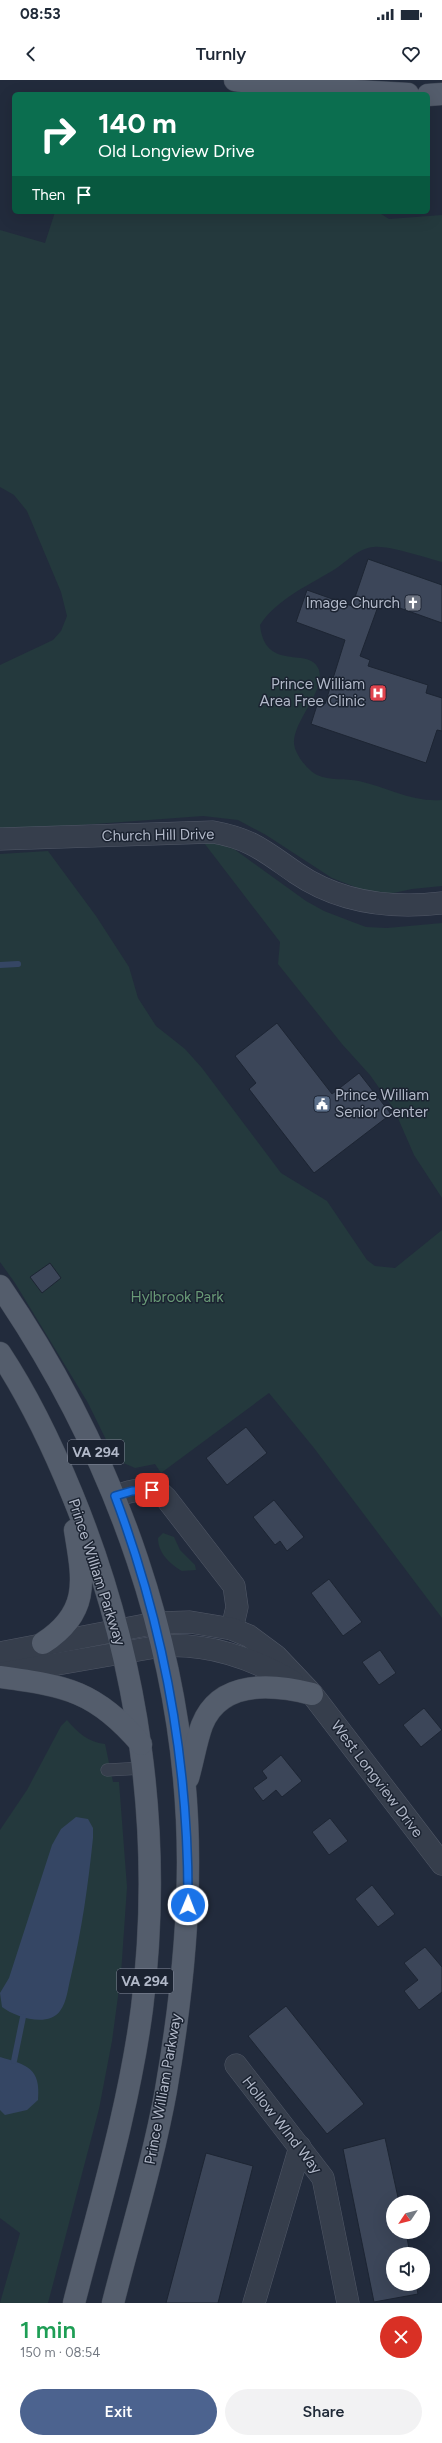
<!DOCTYPE html>
<html lang="en">
<head>
<meta charset="utf-8">
<style>
	body { margin:0; font-family:Figtree,sans-serif; background:#f2f2f3; color:#1f2937; height:100vh; display:flex; flex-direction:column; font-size:15px; white-space:nowrap }
	* { box-sizing:border-box; margin:0 }
	p { font-size:13px; color:#747a83 }
	.icon { flex:none; width:22px; height:22px; fill:none; stroke:currentColor; stroke-width:2; stroke-linecap:round; stroke-linejoin:round }
	.map { position:relative; height:2223px; overflow:hidden }
	.panel { display:flex; flex-direction:column; background:#fff; flex:1 }
	.panel>* { flex:none }
	.banner { position:absolute; left:12px; top:12px; width:418px; height:122px; border-radius:6px; box-shadow:0 4px 16px #0002; background:#0b6e4f; color:#fff; overflow:hidden }
	.needle { width:26px; rotate:235deg }
	.tools { position:absolute; left:386px; top:2115px; display:grid; gap:8px }
	.tools a { display:grid; place-items:center; width:44px; height:44px; border-radius:50%; background:#fff; box-shadow:0 4px 16px #0002; font-size:20px }
	.pin { position:absolute; display:grid; place-items:center; width:34px; height:34px; color:#fff; margin:-17px; border-radius:8px; box-shadow:0 2px 6px #0006 }
	.me { position:absolute; width:44px; margin:-22px; rotate:1deg; stroke-linejoin:round; filter:drop-shadow(0 0 3px #0008) }
	.turn { display:flex; align-items:center; gap:14px; height:84px; padding:0 20px; font-size:18px }
	.turn .icon { width:52px; height:52px; stroke-width:2.5 }
	.turn b { display:block; font-size:28px; line-height:34px }
	.then { display:flex; align-items:center; height:38px; padding:0 20px; background:#0003; gap:8px; font-size:15px }
	.round { display:grid; place-items:center; flex:none; width:42px; height:42px; border-radius:21px; background:#f2f2f3 }
	.head { display:flex; align-items:center; justify-content:space-between; height:68px; padding:0 20px }
	h1 { font-size:24px; font-weight:600; line-height:30px; color:#1e9e55 }
	.cta { display:flex; gap:8px; margin-top:auto; padding:8px 20px }
	.cta a { flex:1; height:46px; border-radius:24px; background:#4c638f; color:#fff; font-size:16px; font-weight:600; line-height:46px; text-align:center }
	.cta a+a { background:#f2f2f3; color:#1f2937 }
	.status { display:flex; justify-content:space-between; align-items:center; height:28px; padding:0 20px; background:#fff; direction:ltr }
	.status svg { height:11px; fill:currentColor }
	header { display:flex; justify-content:space-between; align-items:center; height:52px; padding:0 20px; background:#fff; font-size:18px; font-weight:600 }
	.map>svg:first-child { display:block }
	.green { fill:#24393d }
	.water { fill:#354664 }
	.lines { fill:none; stroke-linecap:round; stroke-linejoin:round }
	.stream { stroke:#354664; stroke-width:6 }
	.building { fill:#3c4659; stroke:#1d2533 }
	.service-casing { stroke:#515867; stroke-width:13 }
	.minor-casing { stroke:#515867; stroke-width:23 }
	.tertiary-casing { stroke:#515867; stroke-width:23 }
	.primary-casing { stroke:#3f4755; stroke-width:23 }
	.service { stroke:#363e4c; stroke-width:12 }
	.minor { stroke:#363e4c; stroke-width:22 }
	.tertiary { stroke:#363e4c; stroke-width:22 }
	.primary { stroke:#545d6c; stroke-width:22 }
	.route-casing { stroke:#114b97; stroke-width:10 }
	.route { stroke:#1a73e8; stroke-width:7 }
	.labels { text-anchor:middle; stroke-width:3; stroke-linejoin:round; paint-order:stroke }
	.shield { fill:#1b2331; stroke:#848b9b; stroke-width:1 }
	.shield-label { font-size:14px; font-weight:bold; fill:#b1b8c8 }
	.poi-label { font-size:15px; fill:#b1b8c8; stroke:#1b2331; text-anchor:end }
	.street-label { font-size:15px; fill:#b1b8c8; stroke:#1b2331 }
	.park-label { font-size:15px; fill:#689976; stroke:#1b2331 }
</style>
</head>
<body>
<div class="status"><b>08:53</b><svg viewBox="0 0 49 12"><path d="M0 12V9h3v3zM5 12V6h3v6zM10 12V3h3v9zM15 12V0h3v12zM26 1h20v11H26zM47 4h2v5h-2z"/></svg></div>
<header><svg class="icon" aria-label="back" viewBox="0 0 24 24"><path d="M15 5l-7 7 7 7"/></svg>Turnly<svg class="icon" aria-label="heart" viewBox="0 0 24 24"><path d="M12 20l-8-8c-3-5 5-10 8-4 3-6 11-1 8 4z"/></svg></header>
<div class="map">
<svg width="442" height="2223" viewBox="0 0 442 2223">
	<rect width="100%" height="100%" fill="#222b3c"/>
	<g class="green">
		<path d="M55 132H378L389 139 442 135V482C427 478 387 465 374 467 357 468 346 483 332 491 307 506 276 520 260 545 265 594 311 565 319 590 325 611 295 639 294 661 293 672 307 690 317 695 329 701 346 698 359 701 386 707 414 723 442 720V806L412 809 389 814H373L332 798 266 755 238 740 203 736 0 751V585L53 560 61 551 67 536 61 512 27 431 14 415 0 407V150L45 163Z"/>
		<path d="M201 759 234 769 306 821 324 831 350 841 366 847 387 848 442 843V1118L414 1075 394 1029 370 995 342 964 278 884 280 862Z"/>
		<path d="M48 771 96 836 129 887 138 918 156 946 185 969 202 988 281 1093 327 1121 367 1180 375 1186 395 1188 442 1150V1538L314 1368 269 1313 161 1393 155 1384 135 1388 119 1381 114 1376 88 1323 15 1203 0 1182V774Z"/>
		<path d="M163 1453 174 1457 180 1470 195 1485 196 1490 182 1491C170 1484 158 1473 158 1458Z"/>
		<path d="M67 1640C78 1653 88 1662 105 1664L113 1702H119L127 1807 121 1894 112 1961 99 2029 48 2223H0L20 2153 0 2138V1750L27 1710 61 1646Z"/>
	</g>
	<g class="water">
		<path d="M76 1737 88 1739 93 1748V1758C88 1806 82 1849 71 1896 68 1907 67 1922 60 1931 48 1948 15 1937 2 1927L0 1913 9 1898 52 1765 61 1749Z"/>
		<path d="M0 1977C27 1985 41 1988 38 2020L27 2030 5 2035 0 2030Z"/>
	</g>
	<g class="lines">
		<g class="stream">
			<path d="M0 885 18 884"/>
			<path d="M14 1981 23 1937"/>
		</g>
	</g>
	<g class="building">
		<path d="M368 479 442 505V543L380 521 360 576 370 580 368 586 428 605 426 613 442 618V651L437 650 426 683 311 644 318 622 325 624 345 560 296 542 307 510 352 526Z"/>
		<path d="M277 943 332 1014 359 993 391 1034 314 1093 249 1009 256 1003 235 976Z"/>
		<path d="M50 1183 61 1198 42 1213 30 1197Z"/>
		<path d="M246 1347 267 1373 227 1405 206 1378Z"/>
		<path d="M274 1420 304 1457 287 1471 280 1461 275 1465 253 1437Z"/>
		<path d="M329 1499 362 1542 343 1556 311 1513Z"/>
		<path d="M380 1570 396 1593 379 1605 362 1582Z"/>
		<path d="M424 1628 442 1650 421 1667 403 1645Z"/>
		<path d="M281 1675 302 1701 282 1717 276 1710 263 1721 253 1708 267 1698 262 1691Z"/>
		<path d="M330 1738 348 1761 329 1775 312 1752Z"/>
		<path d="M372 1805 395 1834 378 1847 355 1819Z"/>
		<path d="M425 1867 442 1887V1912L419 1930 404 1911 418 1900 404 1883Z"/>
		<path d="M286 1926 364 2024 327 2054 248 1956Z"/>
		<path d="M385 2058 399 2122H393V2152H406L410 2174H393V2204H416L418 2214 374 2222 343 2069Z"/>
		<path d="M206 2073 253 2086 218 2223H166Z"/>
	</g>
	<g class="lines">
		<g class="service-casing">
			<path id="service" d="M107 1690 144 1688"/>
		</g>
		<g class="minor-casing">
			<g id="minor">
				<path d="M0 759 213 752C252 759 264 771 296 793 340 823 390 829 442 823"/>
				<path d="M115 1416C133 1411 152 1403 166 1418L234 1506 237 1527 232 1549"/>
				<path d="M236 1985 323 2098 348 2223"/>
				<path d="M254 2223 300 2067"/>
			</g>
		</g>
		<g class="tertiary-casing">
			<g id="tertiary">
				<path d="M0 1573 156 1543 190 1542 232 1549 249 1556 276 1576 312 1614 442 1784"/>
				<path d="M0 1594 161 1566C209 1563 251 1578 292 1601"/>
			</g>
		</g>
		<g class="primary-casing">
			<g id="primary">
				<path d="M235 0 285 7 408 14"/>
				<path d="M428 15 442 14"/>
				<path d="M0 1206C116 1375 188 1576 188 1782 188 1858 179 1935 166 2010 153 2082 131 2152 113 2223"/>
				<path d="M0 1273C29 1317 52 1365 72 1414 139 1577 164 1753 142 1928 129 2028 99 2126 74 2223"/>
				<path d="M43 1563C91 1532 83 1499 75 1450"/>
				<path d="M0 1597C66 1606 96 1611 141 1664"/>
				<path d="M188 1698C193 1681 196 1661 202 1645 220 1599 273 1604 312 1614"/>
			</g>
		</g>
		<use href="#service" class="service"/>
		<use href="#minor" class="minor"/>
		<use href="#tertiary" class="tertiary"/>
		<use href="#primary" class="primary"/>
	</g>
	<g class="lines">
		<g class="route-casing">
			<path id="route" d="M152 1410 132 1411 115 1416C165 1549 189 1683 188 1825"/>
		</g>
		<use href="#route" class="route"/>
	</g>
	<defs>
		<g id="church-square" transform="scale(0.9)"><rect x="-9" y="-9" width="18" height="18" rx="4" fill="#6b7280" stroke="#1b2331"/><path d="M-1.2-6h2.4v3.5h3.3v2.4h-3.3V6h-2.4V-.1h-3.3v-2.4h3.3Z" fill="#fff"/></g>
		<g id="hospital-square" transform="scale(0.9)"><rect x="-9" y="-9" width="18" height="18" rx="4" fill="#e0444e" stroke="#1b2331"/><path d="M-5-5h3v3.5h4V-5h3V5h-3V1.5h-4V5h-3Z" fill="#fff"/></g>
		<g id="civic-square" transform="scale(0.9)"><rect x="-9" y="-9" width="18" height="18" rx="4" fill="#5c6f8a" stroke="#1b2331"/><path d="M-.6-6.5H3V-4.5H.6V-3L4-1V1h2V6H-6V1h2V-1L-.6-3ZM-1.2 2.5V6h2.4V2.5Z" fill="#fff"/></g>
	</defs>
	<g fill-rule="evenodd">
		<use href="#church-square" x="413" y="523"/>
		<use href="#hospital-square" x="378" y="613"/>
		<use href="#civic-square" x="322" y="1024"/>
	</g>
	<g class="labels">
		<g class="shield">
			<rect x="68" y="1360" width="56" height="24" rx="3"/>
			<rect x="117" y="1889" width="56" height="24" rx="3"/>
		</g>
		<g class="shield-label">
			<text x="96" y="1377">VA 294</text>
			<text x="145" y="1906">VA 294</text>
		</g>
		<g class="poi-label">
			<text x="400" y="528">Image Church</text>
			<text x="365" y="609">Prince William<tspan x="365" dy="17">Area Free Clinic</tspan></text>
			<text x="335" y="1020" text-anchor="start">Prince William<tspan x="335" dy="17">Senior Center</tspan></text>
		</g>
		<g class="street-label">
			<text transform="translate(158 755) rotate(-1)" y="5">Church Hill Drive</text>
			<text transform="translate(97 1492) rotate(72)" y="5">Prince William Parkway</text>
			<text transform="translate(377 1699) rotate(53)" y="5">West Longview Drive</text>
			<text transform="translate(163 2009) rotate(-80)" y="5">Prince William Parkway</text>
			<text transform="translate(282 2045) rotate(52)" y="5">Hollow WInd Way</text>
		</g>
		<g class="park-label">
			<text x="177" y="1222">Hylbrook Park</text>
		</g>
	</g>
</svg>
<div class="tools">
<a><svg class="needle" viewBox="-14 -14 28 28"><path d="M0-13l5 13h-10z" fill="#e53935"/><path d="M0 13l5-13h-10z" fill="#747a83"/></svg></a>
<a><svg class="icon" aria-label="sound" viewBox="0 0 24 24"><path d="M4 9h4l5-4v14l-5-4H4zM17 9q2 3 0 6"/></svg></a>
</div>
<div class="pin" style="left:152px;top:1410px;background:#d93025"><svg class="icon" aria-label="arrive" viewBox="0 0 24 24"><path d="M6 21V4h12l-3 4 3 4H6"/></svg></div>
<svg class="me" style="left:188px;top:1825px" viewBox="-20 -20 40 40"><circle r="17" fill="#1a73e8" stroke="#fff" stroke-width="3"/><path d="M0-11L8 9 0 5-8 9z" fill="#fff"/></svg>
<div class="banner">
<div class="turn"><svg class="icon" aria-label="right" viewBox="0 0 24 24"><path d="M7 20v-9h11M14 6l5 5-5 5"/></svg><div><b>140 m</b>Old Longview Drive</div></div>
<div class="then">Then<svg class="icon" aria-label="arrive" viewBox="0 0 24 24"><path d="M6 21V4h12l-3 4 3 4H6"/></svg></div>
</div>
</div>
<section class="panel">
<div class="head"><div><h1>1 min</h1><p>150 m · 08:54</p></div><a class="round" style="background:#d93025;color:#fff"><svg class="icon" aria-label="close" viewBox="0 0 24 24"><path d="M6 6l12 12M18 6L6 18"/></svg></a></div>
<div class="cta"><a>Exit</a><a>Share</a></div>
</section>
</body>
</html>
